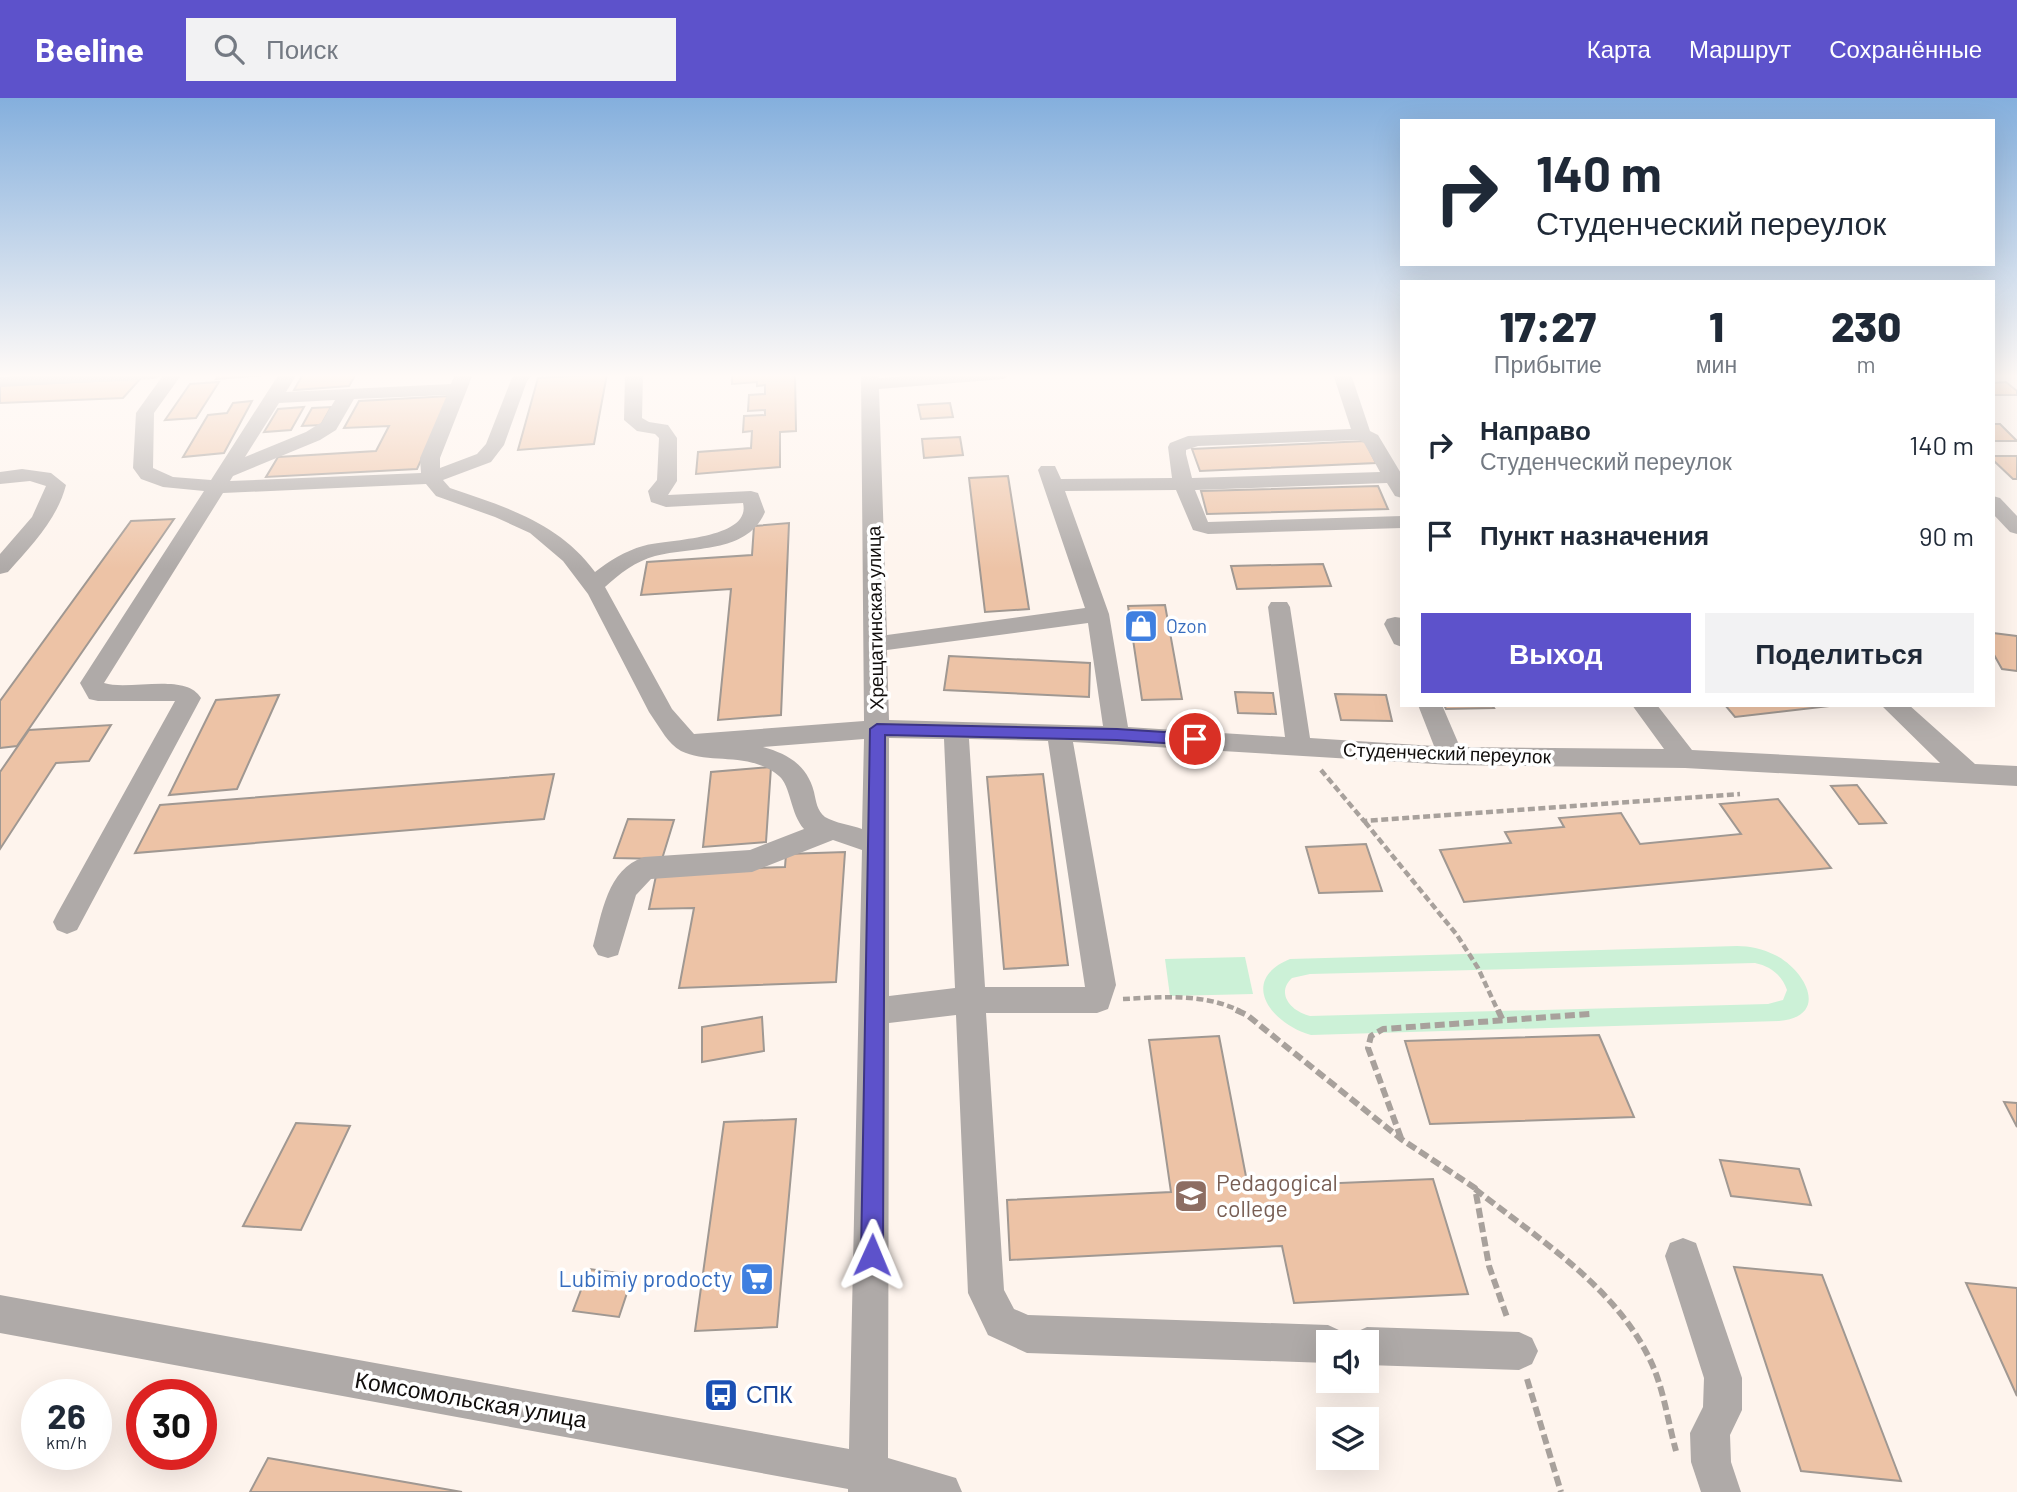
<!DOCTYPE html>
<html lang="ru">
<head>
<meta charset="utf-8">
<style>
	body { margin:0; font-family:Barlow,sans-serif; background:#f2f2f3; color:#1f2937; height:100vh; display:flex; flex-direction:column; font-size:26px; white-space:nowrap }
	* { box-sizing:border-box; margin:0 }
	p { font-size:23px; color:#747a83 }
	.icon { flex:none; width:38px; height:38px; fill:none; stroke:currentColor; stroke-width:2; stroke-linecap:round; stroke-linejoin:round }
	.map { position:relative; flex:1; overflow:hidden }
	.sheet { position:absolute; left:1400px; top:182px; width:595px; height:427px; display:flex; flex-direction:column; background:#fff; border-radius:0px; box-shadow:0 7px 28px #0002 }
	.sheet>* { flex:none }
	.banner { position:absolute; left:1400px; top:21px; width:595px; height:147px; border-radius:0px; box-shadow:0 7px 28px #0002; background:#fff; color:#1f2937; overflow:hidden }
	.buttons { position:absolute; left:1316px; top:1232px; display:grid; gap:14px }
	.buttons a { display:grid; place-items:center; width:63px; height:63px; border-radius:0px; background:#fff; box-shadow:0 7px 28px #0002; font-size:35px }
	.speed { position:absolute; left:21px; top:1281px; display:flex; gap:14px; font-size:35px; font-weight:700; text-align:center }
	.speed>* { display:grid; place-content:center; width:91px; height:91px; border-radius:50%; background:#fff; box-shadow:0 7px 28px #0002; line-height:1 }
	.speed small { font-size:18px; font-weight:400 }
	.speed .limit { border:10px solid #d22; background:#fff; color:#111 }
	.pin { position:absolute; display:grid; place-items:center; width:60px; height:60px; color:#fff; margin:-30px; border:4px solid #fff; border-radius:50%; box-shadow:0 2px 7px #0007 }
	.me { position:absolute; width:77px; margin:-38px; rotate:1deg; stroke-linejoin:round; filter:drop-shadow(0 0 5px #0008) }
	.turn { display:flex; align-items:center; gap:24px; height:147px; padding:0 21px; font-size:32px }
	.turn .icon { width:91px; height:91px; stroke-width:2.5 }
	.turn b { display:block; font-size:49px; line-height:60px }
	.eta { display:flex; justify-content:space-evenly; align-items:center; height:119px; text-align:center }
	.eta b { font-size:42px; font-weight:800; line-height:49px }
	.action { display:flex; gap:14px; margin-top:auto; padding:14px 21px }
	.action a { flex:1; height:80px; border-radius:0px; background:#5d52cb; color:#fff; font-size:28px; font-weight:800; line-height:80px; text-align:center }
	.action a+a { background:#f2f2f3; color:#1f2937 }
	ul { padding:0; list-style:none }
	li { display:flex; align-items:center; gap:21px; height:91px; padding:0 21px }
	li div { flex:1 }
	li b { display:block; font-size:26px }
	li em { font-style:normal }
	header { display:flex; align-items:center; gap:42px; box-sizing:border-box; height:98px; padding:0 35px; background:#5d52cb; color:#fff }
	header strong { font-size:33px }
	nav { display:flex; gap:38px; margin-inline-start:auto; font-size:24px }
	.search { width:490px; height:63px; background:#f2f2f3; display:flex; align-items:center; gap:18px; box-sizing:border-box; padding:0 24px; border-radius:0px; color:#747a83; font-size:26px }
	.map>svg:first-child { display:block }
	.green { fill:#ccf1d7; fill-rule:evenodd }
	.building { fill:#edc3a6; stroke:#a09892; stroke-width:2 }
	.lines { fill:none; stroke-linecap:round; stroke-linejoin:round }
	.path-far1 { stroke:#a8a19c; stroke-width:4.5; stroke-dasharray:7 3.5; stroke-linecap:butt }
	.path { stroke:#a8a19c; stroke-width:6; stroke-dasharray:10 4.5; stroke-linecap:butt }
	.minor { fill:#afaaa8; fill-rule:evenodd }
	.route { fill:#5d52cb; stroke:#3c3584; stroke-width:2 }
	.labels { text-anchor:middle; stroke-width:7; stroke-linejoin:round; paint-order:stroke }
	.street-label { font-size:19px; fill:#110e0c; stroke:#fff }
	.shop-label { font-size:19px; fill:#366cbe; stroke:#fff; text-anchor:start }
	.near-education-label { font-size:23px; fill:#785e54; stroke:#fff; text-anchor:start }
	.near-shop-label { font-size:23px; fill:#366cbe; stroke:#fff; text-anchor:end }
	.near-transit-label { font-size:23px; fill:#164399; stroke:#fff; text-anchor:start }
	.near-street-label { font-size:23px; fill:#110e0c; stroke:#fff }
</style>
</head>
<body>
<header>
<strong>Beeline</strong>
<div class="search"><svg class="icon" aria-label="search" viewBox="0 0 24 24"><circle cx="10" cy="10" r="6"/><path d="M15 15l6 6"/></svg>Поиск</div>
<nav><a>Карта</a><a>Маршрут</a><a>Сохранённые</a></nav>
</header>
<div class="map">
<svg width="2017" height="1394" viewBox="0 0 2017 1394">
	<rect width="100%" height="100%" fill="#fef4ed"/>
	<g class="green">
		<path d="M1737 848C1750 848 1763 851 1775 857 1805 872 1831 918 1779 923L1311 937C1271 926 1238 882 1290 861ZM1755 865C1770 868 1782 877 1787 892L1783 902 1768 906 1310 918C1292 914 1275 896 1292 880L1310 876Z"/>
		<path d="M1245 859 1253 896 1170 898 1165 861Z"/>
	</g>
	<g class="building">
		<path d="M219 276H278L216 281Z"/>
		<path d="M303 276H356L349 288 294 292Z"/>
		<path d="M607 276 594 346 518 352 538 280Z"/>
		<path d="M732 276H795L796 333 780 334V369L696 376 698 354 751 350 752 333 743 334 744 318 765 317V312L748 313 749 297 765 296V287L757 288V284L732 286Z"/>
		<path d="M140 281 123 300 0 305V287Z"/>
		<path d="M219 284 196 320 165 322 190 286Z"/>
		<path d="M2006 284 2017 293V297H1993V285Z"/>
		<path d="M450 298 417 371 266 379 278 359 376 353 389 328 344 330 359 303Z"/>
		<path d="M252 303 224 355 183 359 208 317 227 315 233 305Z"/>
		<path d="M950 305 953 319 921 321 918 307Z"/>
		<path d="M304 309 291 332 264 334 278 311Z"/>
		<path d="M331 309 321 327 302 328 312 310Z"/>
		<path d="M1993 326H2000L2017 343H1993Z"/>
		<path d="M960 339 963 357 924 360 922 341Z"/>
		<path d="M1365 343 1376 365 1200 373 1192 351Z"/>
		<path d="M1993 358H2017V381H2013L1993 362Z"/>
		<path d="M1008 378 1029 511 985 514 969 380Z"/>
		<path d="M1378 388 1388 411 1207 416 1201 393Z"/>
		<path d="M174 421 17 648 0 650V603L131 423Z"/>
		<path d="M789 425 781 617 718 622 731 491 641 497 647 464 752 457 754 428Z"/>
		<path d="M1323 466 1331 488 1237 491 1231 468Z"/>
		<path d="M1165 507 1182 601 1142 602 1128 508Z"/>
		<path d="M1993 535 2017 538V573L2002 571 1993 555Z"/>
		<path d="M949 558 1090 565 1089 599 944 592Z"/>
		<path d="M1235 594 1273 595 1276 616 1238 615Z"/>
		<path d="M1335 596 1386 597 1392 623 1341 622Z"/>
		<path d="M279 597 237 691 169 697 216 602Z"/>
		<path d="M1444 607H1492L1494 610 1446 611Z"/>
		<path d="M1725 607H1838L1735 619Z"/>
		<path d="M111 627 89 663 56 665 0 751V674L29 632Z"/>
		<path d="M771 669 766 744 703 749 711 674Z"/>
		<path d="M554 676 544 721 135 755 160 707Z"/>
		<path d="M1043 676 1068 867 1004 871 987 679Z"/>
		<path d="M1857 687 1886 725 1859 726 1831 688Z"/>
		<path d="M1778 701 1831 770 1464 804 1440 752 1511 745 1505 734 1564 729 1559 720 1621 715 1640 746 1741 736 1720 706Z"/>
		<path d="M628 721 674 722 662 761 614 760Z"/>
		<path d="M1366 746 1382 793 1319 795 1306 749Z"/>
		<path d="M845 754 836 884 679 890 694 810 649 811 657 773 785 769 786 756Z"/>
		<path d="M762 919 764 953 702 964V929Z"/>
		<path d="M1599 937 1634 1019 1430 1026 1405 943Z"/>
		<path d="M1219 938 1248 1089 1433 1081 1468 1196 1294 1205 1282 1148 1010 1162 1007 1102 1171 1094 1149 942Z"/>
		<path d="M2004 1004 2017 1005V1029Z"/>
		<path d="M796 1021 777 1229 695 1233 724 1024Z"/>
		<path d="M296 1025 350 1028 301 1132 243 1128Z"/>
		<path d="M1720 1062 1799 1071 1811 1107 1731 1098Z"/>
		<path d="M1734 1169 1822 1177 1901 1383 1801 1373Z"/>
		<path d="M589 1171 633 1177 619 1219 573 1213Z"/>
		<path d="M1966 1185 2017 1190V1298Z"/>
		<path d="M268 1360 462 1394H250Z"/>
	</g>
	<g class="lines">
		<g class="path-far1">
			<path d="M1321 672 1364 723 1740 696"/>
			<path d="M1365 724 1457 837 1478 870 1498 913"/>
			<path d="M1123 901C1162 899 1204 895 1240 913"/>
		</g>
		<g class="path">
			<path d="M1236 912 1247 917 1401 1041 1475 1090 1489 1168 1508 1222"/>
			<path d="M1498 912 1503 923"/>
			<path d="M1401 1040 1368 950 1371 938 1383 931 1590 916"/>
			<path d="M1475 1091C1538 1141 1618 1190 1652 1266 1664 1293 1668 1324 1676 1353"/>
			<path d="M1527 1281 1561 1394"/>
		</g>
		<g class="minor">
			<path d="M53 276H164L155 281 0 289V279Z"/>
			<path d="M164 276H182L154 315 153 370 173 379 211 382 279 276H297L286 294 451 286 455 276H473L440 360V370L477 356 486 346 513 277 533 276 527 283 504 347 491 364 443 382 450 390C506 409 559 425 595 474 609 463 625 453 643 448 666 441 752 442 743 405L666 409 651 404 648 393 657 382 659 340 655 336 637 333 624 322 625 276H643L642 320 649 324 668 327 677 340V383L668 397 751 393 758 395 765 414C747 456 693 448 655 458 636 463 619 476 605 489L672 611 694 636 864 623 861 276H879V280L933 276H1012L1003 281 879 291 887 537 1085 510 1038 372 1041 368H1055L1061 381 1172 380 1168 349 1170 345 1188 338 1351 331 1333 276H1351L1370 333 1378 337 1402 377V400L1395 398 1387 385 1195 392 1208 424 1402 418V430L1208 436 1193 432 1176 392 1065 393 1109 516 1128 629 1285 639 1268 509 1271 504H1287L1290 509 1310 640 1434 648 1418 607H1442L1460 649 1664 651 1632 607H1657L1692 652 1940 665 1881 607H1909L1975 666 2017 668V688L1685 670 1451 667 1073 644 1116 887 1108 911 1097 915H986L1004 1192 1014 1211 1028 1217 1328 1227 1341 1233 1346 1244H1328V1265L1027 1255 988 1237 968 1195 956 917 889 925 888 1360 956 1380 962 1394H848V1391L0 1235V1197L849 1351 862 752 833 742 752 774 651 781 636 797 618 857 608 860 598 857 593 848C602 816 607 771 644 759L750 752 804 731C790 715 791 688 779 678 750 653 710 667 681 653 674 649 669 643 665 638L649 614 588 496 563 463 530 435 495 419 436 398 426 386 223 395 104 585C129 593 186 574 201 600L77 832 67 836 57 832 53 824 57 816 175 603H98L89 601 80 585 204 393 163 389 141 381 133 370 136 315ZM447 297 420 360 421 375 230 383 233 378 320 342 336 332 354 301ZM335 302 322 324 306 334 245 359 279 305ZM1359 342 1364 345 1380 374 1192 380 1186 356V352L1198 348ZM1088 525 1103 628 889 622 887 552ZM889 640 944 641 955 890 889 898ZM864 641 862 731C851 727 835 725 825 719 817 713 816 703 814 694 807 667 788 656 763 649ZM969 641 1048 643 1085 889H985Z"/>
			<path d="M22 371 51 375 66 387C57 422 31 448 8 474L0 476V456L32 419 46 388 30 383 0 386V374Z"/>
			<path d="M1993 398 2000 400 2017 418V436L2010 434 1993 416Z"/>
			<path d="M1395 519 1402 520V549L1394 546 1384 526 1387 521Z"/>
			<path d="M1683 1140 1696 1145 1742 1280V1312L1730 1337 1731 1364 1741 1394H1701L1691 1364 1690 1335 1703 1309 1704 1280 1665 1158 1670 1145Z"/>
			<path d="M1367 1229 1519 1234 1532 1240 1538 1253 1532 1266 1519 1272 1367 1267V1244H1350L1354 1235Z"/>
		</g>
	</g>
	<linearGradient id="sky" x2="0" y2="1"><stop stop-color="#84afdd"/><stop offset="0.59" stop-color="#fffaf7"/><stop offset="1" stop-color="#fffaf7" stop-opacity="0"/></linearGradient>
	<rect width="2017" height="471" fill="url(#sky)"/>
	<path class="route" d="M877 626 1117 631 1195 636 1203 641 1195 647 1117 642 885 637 883 1157 880 1165 872 1168 864 1165 861 1157 870 631Z"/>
	<defs>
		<g id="shop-square" transform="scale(1.75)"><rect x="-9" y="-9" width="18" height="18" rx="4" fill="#3f7fe0" stroke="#fff"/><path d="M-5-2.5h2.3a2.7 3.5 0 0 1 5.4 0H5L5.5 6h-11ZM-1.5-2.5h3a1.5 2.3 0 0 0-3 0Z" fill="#fff"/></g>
		<g id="university-square" transform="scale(1.75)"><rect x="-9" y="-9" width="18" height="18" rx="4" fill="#8d6e63" stroke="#fff"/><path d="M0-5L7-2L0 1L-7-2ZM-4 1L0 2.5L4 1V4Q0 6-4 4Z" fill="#fff"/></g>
		<g id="supermarket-square" transform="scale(1.75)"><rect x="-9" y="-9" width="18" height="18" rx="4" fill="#3f7fe0" stroke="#fff"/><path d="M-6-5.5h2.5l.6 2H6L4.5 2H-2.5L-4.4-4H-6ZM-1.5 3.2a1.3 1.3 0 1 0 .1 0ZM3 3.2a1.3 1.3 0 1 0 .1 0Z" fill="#fff"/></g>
		<g id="bus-square" transform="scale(1.75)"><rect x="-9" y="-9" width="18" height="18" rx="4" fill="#1a4fb4" stroke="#fff"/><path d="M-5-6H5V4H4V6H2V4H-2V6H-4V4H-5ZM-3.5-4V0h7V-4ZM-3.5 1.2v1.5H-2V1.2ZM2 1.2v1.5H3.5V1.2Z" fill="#fff"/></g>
	</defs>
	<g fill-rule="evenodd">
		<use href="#shop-square" x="1141" y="528"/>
		<use href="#university-square" x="1191" y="1098"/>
		<use href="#supermarket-square" x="757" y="1181"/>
		<use href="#bus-square" x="721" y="1297"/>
	</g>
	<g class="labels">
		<g class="street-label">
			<text transform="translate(875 520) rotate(-91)" y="7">Хрещатинская улица</text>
			<text transform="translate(1447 655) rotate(2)" y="7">Студенческий переулок</text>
		</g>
		<g class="shop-label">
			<text x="1166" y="535">Ozon</text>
		</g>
		<g class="near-education-label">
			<text x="1216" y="1093">Pedagogical<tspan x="1216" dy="26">college</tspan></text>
		</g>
		<g class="near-shop-label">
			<text x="732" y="1189">Lubimiy prodocty</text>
		</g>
		<g class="near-transit-label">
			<text x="746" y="1305">СПК</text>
		</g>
		<g class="near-street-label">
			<text transform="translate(471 1302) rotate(10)" y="8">Комсомольская улица</text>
		</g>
	</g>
</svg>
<div class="buttons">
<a><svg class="icon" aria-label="sound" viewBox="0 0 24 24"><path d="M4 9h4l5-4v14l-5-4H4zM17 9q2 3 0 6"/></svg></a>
<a><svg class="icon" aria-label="layers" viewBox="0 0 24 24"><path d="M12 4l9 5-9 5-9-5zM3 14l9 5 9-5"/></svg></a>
</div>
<div class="speed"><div>26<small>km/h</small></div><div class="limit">30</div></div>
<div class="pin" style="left:1195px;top:641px;background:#d93025"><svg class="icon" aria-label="arrive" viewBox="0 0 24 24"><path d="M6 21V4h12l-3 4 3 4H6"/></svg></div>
<svg class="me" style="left:872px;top:1157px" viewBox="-20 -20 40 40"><path d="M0-17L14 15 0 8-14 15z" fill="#5d52cb" stroke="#fff" stroke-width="4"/></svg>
<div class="banner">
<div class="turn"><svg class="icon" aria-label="right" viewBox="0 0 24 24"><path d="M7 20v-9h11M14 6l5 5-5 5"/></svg><div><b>140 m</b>Студенческий переулок</div></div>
</div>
<section class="sheet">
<div class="eta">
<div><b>17:27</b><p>Прибытие</p></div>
<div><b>1</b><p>мин</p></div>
<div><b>230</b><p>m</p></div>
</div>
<ul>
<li><svg class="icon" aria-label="right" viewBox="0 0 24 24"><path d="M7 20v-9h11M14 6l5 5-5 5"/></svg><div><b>Направо</b><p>Студенческий переулок</p></div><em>140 m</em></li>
<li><svg class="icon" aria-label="arrive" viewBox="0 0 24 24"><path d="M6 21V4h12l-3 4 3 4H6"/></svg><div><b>Пункт назначения</b></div><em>90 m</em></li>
</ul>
<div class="action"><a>Выход</a><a>Поделиться</a></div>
</section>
</div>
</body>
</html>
